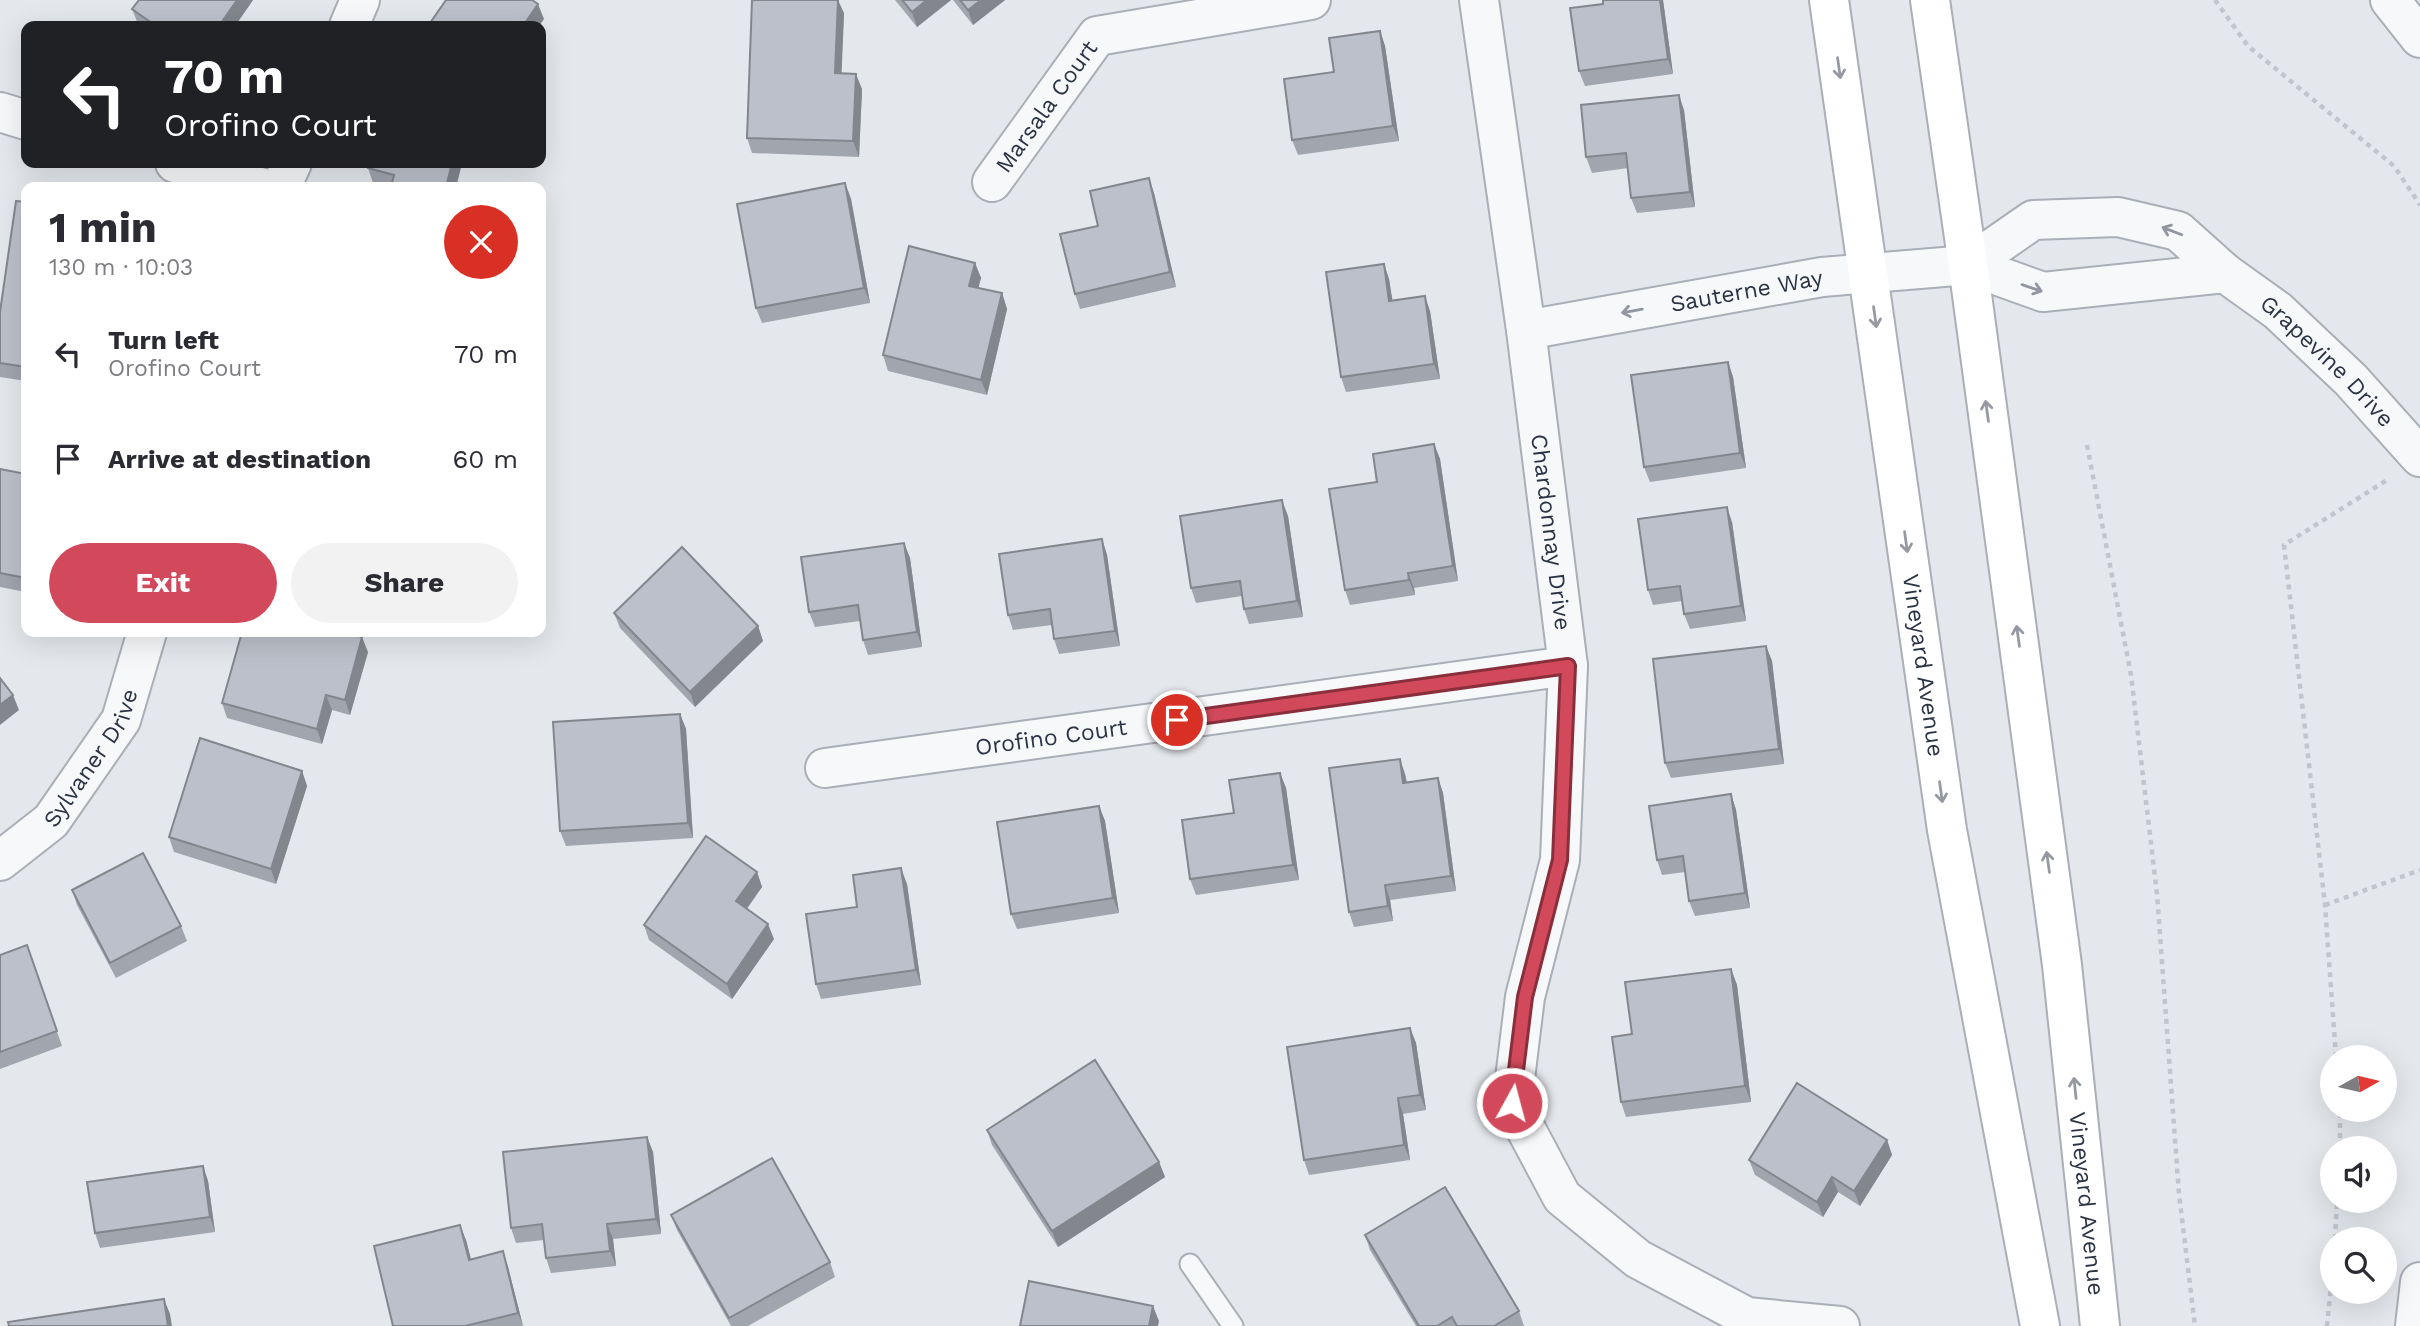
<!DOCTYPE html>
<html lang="en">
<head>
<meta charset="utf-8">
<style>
	body { margin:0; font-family:"Work Sans",sans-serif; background:#f2f2f3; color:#2b2b33; height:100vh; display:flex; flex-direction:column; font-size:26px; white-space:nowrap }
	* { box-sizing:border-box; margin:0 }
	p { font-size:23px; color:#7c7c81 }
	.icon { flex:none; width:38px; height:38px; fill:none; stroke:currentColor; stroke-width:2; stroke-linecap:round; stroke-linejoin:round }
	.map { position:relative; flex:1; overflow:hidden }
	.panel { position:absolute; left:21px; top:182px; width:525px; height:455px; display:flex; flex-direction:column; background:#fff; border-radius:14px; box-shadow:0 7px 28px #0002 }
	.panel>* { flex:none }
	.guide { position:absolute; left:21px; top:21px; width:525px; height:147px; border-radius:14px; box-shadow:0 7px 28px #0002; background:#202124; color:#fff; overflow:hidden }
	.needle { width:46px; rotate:82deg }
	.fabs { position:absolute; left:2320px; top:1045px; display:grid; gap:14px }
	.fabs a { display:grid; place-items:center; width:77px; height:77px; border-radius:50%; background:#fff; box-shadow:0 7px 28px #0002; font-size:35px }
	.pin { position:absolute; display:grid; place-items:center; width:60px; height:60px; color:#fff; margin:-30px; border:4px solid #fff; border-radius:50%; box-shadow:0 2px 7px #0007 }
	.me { position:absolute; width:77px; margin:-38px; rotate:7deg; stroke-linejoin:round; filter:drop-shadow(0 0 5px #0008) }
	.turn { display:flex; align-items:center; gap:24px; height:147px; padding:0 28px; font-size:32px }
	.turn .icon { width:91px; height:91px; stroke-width:2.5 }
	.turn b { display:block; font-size:49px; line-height:60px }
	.round { display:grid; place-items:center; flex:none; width:74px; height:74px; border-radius:37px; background:#f2f2f3 }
	.headline { display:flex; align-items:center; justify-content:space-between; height:119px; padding:0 28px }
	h1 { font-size:42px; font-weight:700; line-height:52px }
	.button { display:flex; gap:14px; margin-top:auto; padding:14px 28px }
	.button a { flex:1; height:80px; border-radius:42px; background:#d1495b; color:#fff; font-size:28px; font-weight:700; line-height:80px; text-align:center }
	.button a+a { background:#f2f2f3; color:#2b2b33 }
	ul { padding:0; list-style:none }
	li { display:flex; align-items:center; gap:21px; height:105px; padding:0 28px }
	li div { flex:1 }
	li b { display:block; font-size:26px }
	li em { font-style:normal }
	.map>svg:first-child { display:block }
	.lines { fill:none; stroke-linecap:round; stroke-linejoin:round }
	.lane-casing { stroke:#a9aeb7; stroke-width:23 }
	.street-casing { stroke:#a9aeb7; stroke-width:42 }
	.secondary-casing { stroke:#a9aeb7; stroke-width:42 }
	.path { stroke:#c2c5cb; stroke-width:4.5; stroke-dasharray:5 5; stroke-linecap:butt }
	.lane { stroke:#f7f8fa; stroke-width:19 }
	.street { stroke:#f7f8fa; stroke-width:38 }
	.secondary { stroke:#fff; stroke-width:38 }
	.wall { fill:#a1a5ae }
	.shaded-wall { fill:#83868d }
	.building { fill:#bbc0ca; stroke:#83868d; stroke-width:2 }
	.oneway { stroke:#959aa2 }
	.oneway2 { stroke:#9196a0 }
	.route-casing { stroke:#882f3b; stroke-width:18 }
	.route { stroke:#d1495b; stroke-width:12 }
	.labels { text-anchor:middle; stroke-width:6; stroke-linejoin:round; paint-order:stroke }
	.street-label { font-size:23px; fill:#2b3445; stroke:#f4f6f9 }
</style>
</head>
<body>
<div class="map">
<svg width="2420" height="1326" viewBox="0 0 2420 1326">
	<rect width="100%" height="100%" fill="#e4e7ec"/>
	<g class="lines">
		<g class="lane-casing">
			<path id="lane" d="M1190 1264 1233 1326"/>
		</g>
		<g class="street-casing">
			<g id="street">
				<path id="s1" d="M1479 0 1526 330 1568 666 1560 860 1525 997 1512 1103 1562 1197 1638 1259 1747 1317 1840 1326"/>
				<path d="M2390 0 2420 38"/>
				<path d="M349 26 360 0"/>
				<path d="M0 112 26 120"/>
				<path d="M175 163 260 187"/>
				<path id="s2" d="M992 182 1097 36 1311 0"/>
				<path d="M281 187 292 163"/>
				<path id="s3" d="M1968 265 2033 220 2118 217 2178 231 2225 273 2278 311 2351 380 2420 457"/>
				<path id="s4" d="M1526 330 1822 277 1968 265 2043 292 2225 273"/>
				<path id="s5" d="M825 768 1568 666"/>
				<path id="s6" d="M0 861 51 821 121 720 147 632"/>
				<path d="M2415 1326 2420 1282"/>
			</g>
		</g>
		<g class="secondary-casing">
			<g id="secondary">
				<path id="s7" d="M1829 0 1947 830 2040 1326"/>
				<path id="s8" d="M1930 0 1968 265 2062 965 2100 1326"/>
			</g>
		</g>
		<g class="path">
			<path d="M2215 0 2248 46 2394 166 2420 205"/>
			<path d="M2087 445 2131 675 2157 894 2179 1194 2195 1326"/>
			<path d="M2325 905 2420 870"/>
			<path d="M2336 1057 2325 905 2284 545 2387 480"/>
			<path d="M2340 1148V1110"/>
			<path d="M2335 1239 2337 1200"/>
			<path d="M2327 1326 2333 1266"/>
		</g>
		<use href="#lane" class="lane"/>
		<use href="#street" class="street"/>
		<use href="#secondary" class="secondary"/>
	</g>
	<g class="wall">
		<path d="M253 0 235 26H140L138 24 132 9Z"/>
		<path d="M895 0H951L917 27Z"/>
		<path d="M953 0H1005L973 25Z"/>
		<path d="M1603 0H1663L1673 74 1585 86 1579 71 1603 4Z"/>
		<path d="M844 13 841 73 862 89 859 157 752 153 747 138Z"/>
		<path d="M1380 31 1385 46 1399 141 1298 155 1292 140 1334 72Z"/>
		<path d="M1684 110 1695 207 1637 213 1631 198 1628 168 1592 173 1586 157Z"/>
		<path d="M369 163H462L456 187H389L373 183 368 168Z"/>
		<path d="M845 183 851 199 870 303 762 323 756 308Z"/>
		<path d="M1154 193 1176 287 1080 309 1075 294 1098 226Z"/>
		<path d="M26 202V381L0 377V312Z"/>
		<path d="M975 263 981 278 978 288 1002 293 1007 309 987 395 888 371 883 355Z"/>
		<path d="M1384 264 1389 279 1392 301 1430 311 1440 379 1346 392 1341 377Z"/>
		<path d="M1728 362 1733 377 1746 468 1650 482 1644 467Z"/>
		<path d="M1434 444 1440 459 1458 581 1414 588 1415 595 1350 605 1345 590 1377 482Z"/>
		<path d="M0 469 26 474V592L0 587Z"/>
		<path d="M1288 516 1303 617 1249 624 1244 609 1242 596 1196 603 1191 588Z"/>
		<path d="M1732 522 1746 621 1690 629 1684 614 1682 601 1653 605 1648 590Z"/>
		<path d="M1102 539 1107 555 1120 646 1059 654 1054 639 1052 625 1013 630 1008 615Z"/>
		<path d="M904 543 910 558 922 647 868 655 863 640 860 621 815 627 809 612Z"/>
		<path d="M614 613 758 626 763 641 695 707 620 628Z"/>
		<path d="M1766 646 1772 661 1784 764 1671 778 1665 763Z"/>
		<path d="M368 652 350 715 332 710 322 744 227 718 222 703Z"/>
		<path d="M680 714 686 729 693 838 566 846 560 831Z"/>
		<path d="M302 771 307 786 276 884 174 852 169 837Z"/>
		<path d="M1280 773 1286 788 1299 880 1196 895 1190 879 1234 813Z"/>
		<path d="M1405 774 1407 782 1438 778 1443 793 1456 891 1390 900 1393 921 1354 927 1349 912Z"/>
		<path d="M1731 794 1736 810 1750 908 1695 916 1689 901 1685 872 1662 875 1657 860Z"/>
		<path d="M1099 806 1105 821 1119 913 1017 929 1011 914Z"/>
		<path d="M757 872 762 887 747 909 774 939 732 999 649 940 644 925Z"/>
		<path d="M907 884 921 985 821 999 816 984 857 907Z"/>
		<path d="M72 890 181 926 187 941 116 978 77 905Z"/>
		<path d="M27 945 62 1046 0 1069V955Z"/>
		<path d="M1731 969 1737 985 1751 1102 1626 1117 1621 1102 1632 1034Z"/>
		<path d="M1410 1028 1416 1043 1426 1110 1403 1114 1410 1160 1309 1175 1304 1160Z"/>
		<path d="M987 1130 1159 1162 1165 1177 1058 1247 992 1145Z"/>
		<path d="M647 1137 653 1152 661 1234 613 1239 616 1266 551 1273 546 1258 544 1240 516 1243 511 1228Z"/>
		<path d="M1887 1140 1892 1155 1860 1206 1838 1192 1823 1217 1755 1175 1749 1160Z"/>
		<path d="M203 1166 208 1181 215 1232 100 1248 95 1233Z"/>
		<path d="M671 1215 830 1262 835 1277 748 1326H731L677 1230Z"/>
		<path d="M1365 1235 1519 1311 1524 1326H1416L1370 1250Z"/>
		<path d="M466 1240 471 1260 508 1267 523 1326H393Z"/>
	</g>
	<g class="shaded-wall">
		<path d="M237 0H253L235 26H219Z"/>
		<path d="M838 0 844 13 841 88 835 73Z"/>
		<path d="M927 0H951L917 27 912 12Z"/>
		<path d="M981 0H1005L973 25 968 10Z"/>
		<path d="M1660 0H1663L1673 74 1668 59Z"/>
		<path d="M538 4 544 19 539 26H523Z"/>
		<path d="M1380 31 1385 46 1399 141 1393 126Z"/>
		<path d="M856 74 862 89 859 157 853 141Z"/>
		<path d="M1679 95 1684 110 1695 207 1690 192Z"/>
		<path d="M452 163H462L456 187H446Z"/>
		<path d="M1149 178 1154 193 1176 287 1170 272Z"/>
		<path d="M845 183 851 199 870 303 864 288Z"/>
		<path d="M975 263 981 278 975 301 969 286Z"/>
		<path d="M1384 264 1389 279 1395 316 1389 301Z"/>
		<path d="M1002 293 1007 309 987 395 981 380Z"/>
		<path d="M1425 296 1430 311 1440 379 1434 364Z"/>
		<path d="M1728 362 1733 377 1746 468 1740 453Z"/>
		<path d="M1434 444 1440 459 1458 581 1453 566Z"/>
		<path d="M1282 500 1288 516 1303 617 1297 601Z"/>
		<path d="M1727 507 1732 522 1746 621 1741 606Z"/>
		<path d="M1102 539 1107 555 1120 646 1115 631Z"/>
		<path d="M904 543 910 558 922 647 917 632Z"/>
		<path d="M1408 573 1414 588 1415 595 1409 580Z"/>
		<path d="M758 626 763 641 695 707 690 692Z"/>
		<path d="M362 637 368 652 350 715 345 700Z"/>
		<path d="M1766 646 1772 661 1784 764 1779 749Z"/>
		<path d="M13 695 19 710 0 725V705Z"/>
		<path d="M326 695 332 710 322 744 317 729Z"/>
		<path d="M680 714 686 729 693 838 688 823Z"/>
		<path d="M1400 759 1405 774 1409 798 1403 783Z"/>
		<path d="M302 771 307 786 276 884 271 869Z"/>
		<path d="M1280 773 1286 788 1299 880 1293 865Z"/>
		<path d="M1438 778 1443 793 1456 891 1451 876Z"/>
		<path d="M1731 794 1736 810 1750 908 1745 893Z"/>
		<path d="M1099 806 1105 821 1119 913 1113 898Z"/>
		<path d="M901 868 907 884 921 985 916 970Z"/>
		<path d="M757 872 762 887 741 916 736 901Z"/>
		<path d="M1385 885 1390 900 1393 921 1388 906Z"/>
		<path d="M768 924 774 939 732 999 727 984Z"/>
		<path d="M1731 969 1737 985 1751 1102 1745 1086Z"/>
		<path d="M1410 1028 1416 1043 1426 1110 1420 1095Z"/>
		<path d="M1398 1098 1403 1114 1410 1160 1404 1145Z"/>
		<path d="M647 1137 653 1152 661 1234 656 1219Z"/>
		<path d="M1887 1140 1892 1155 1860 1206 1854 1191Z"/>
		<path d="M1159 1162 1165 1177 1058 1247 1052 1231Z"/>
		<path d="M203 1166 208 1181 215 1232 210 1217Z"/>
		<path d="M1832 1177 1838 1192 1823 1217 1817 1202Z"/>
		<path d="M607 1224 613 1239 616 1266 610 1251Z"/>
		<path d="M460 1225 466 1240 475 1275 469 1260Z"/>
		<path d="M503 1251 508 1267 523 1326 518 1313Z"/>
		<path d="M164 1299 170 1314 172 1326H168Z"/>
		<path d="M1153 1306 1159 1321 1158 1326H1149Z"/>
	</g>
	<g class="building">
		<path d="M139 0H237L219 26H156L132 9Z"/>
		<path d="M446 0H532L538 4 523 26H428Z"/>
		<path d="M752 0H838L835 73 856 74 853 141 747 138Z"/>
		<path d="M902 0H927L912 12Z"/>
		<path d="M960 0H981L968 10Z"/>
		<path d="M1603 0H1660L1668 59 1579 71 1570 8 1603 4Z"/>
		<path d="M1380 31 1393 126 1292 140 1284 79 1334 72 1329 38Z"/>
		<path d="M1679 95 1690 192 1631 198 1626 153 1586 157 1581 105Z"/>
		<path d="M369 163H452L446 187H391L394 175 368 168Z"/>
		<path d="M1149 178 1170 272 1075 294 1060 234 1098 226 1090 191Z"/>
		<path d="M845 183 864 288 756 308 737 204Z"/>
		<path d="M16 201 26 202V367L0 363V312Z"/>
		<path d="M909 246 975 263 969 286 1002 293 981 380 883 355Z"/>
		<path d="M1384 264 1389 301 1425 296 1434 364 1341 377 1326 272Z"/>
		<path d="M1728 362 1740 453 1644 467 1631 375Z"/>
		<path d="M1434 444 1453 566 1408 573 1409 580 1345 590 1329 489 1377 482 1373 454Z"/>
		<path d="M0 469 26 474V578L0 573Z"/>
		<path d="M1282 500 1297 601 1244 609 1240 581 1191 588 1180 516Z"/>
		<path d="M1727 507 1741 606 1684 614 1680 586 1648 590 1638 519Z"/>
		<path d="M1102 539 1115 631 1054 639 1050 609 1008 615 999 554Z"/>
		<path d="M904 543 917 632 863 640 858 605 809 612 801 557Z"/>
		<path d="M682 547 758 626 690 692 614 613Z"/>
		<path d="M242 632H345L362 637 345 700 326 695 317 729 222 703Z"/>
		<path d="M1766 646 1779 749 1665 763 1653 659Z"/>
		<path d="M0 678 13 695 0 705Z"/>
		<path d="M680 714 688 823 560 831 553 722Z"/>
		<path d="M200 738 302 771 271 869 169 837Z"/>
		<path d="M1400 759 1403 783 1438 778 1451 876 1385 885 1388 906 1349 912 1329 768Z"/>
		<path d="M1280 773 1293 865 1190 879 1182 820 1234 813 1229 780Z"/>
		<path d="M1731 794 1745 893 1689 901 1683 856 1657 860 1649 806Z"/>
		<path d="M1099 806 1113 898 1011 914 997 822Z"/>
		<path d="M706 836 757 872 736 901 768 924 727 984 644 925Z"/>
		<path d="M143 853 181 926 110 963 72 890Z"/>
		<path d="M901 868 916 970 816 984 806 914 857 907 853 875Z"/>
		<path d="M27 945 57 1031 0 1052V955Z"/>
		<path d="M1731 969 1745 1086 1621 1102 1612 1037 1632 1034 1625 982Z"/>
		<path d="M1410 1028 1420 1095 1398 1098 1404 1145 1304 1160 1287 1047Z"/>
		<path d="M1095 1060 1159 1162 1052 1231 987 1130Z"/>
		<path d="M1797 1083 1887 1140 1854 1191 1832 1177 1817 1202 1749 1160Z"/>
		<path d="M647 1137 656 1219 607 1224 610 1251 546 1258 542 1224 511 1228 503 1152Z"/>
		<path d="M772 1158 830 1262 729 1318 671 1215Z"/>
		<path d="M203 1166 210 1217 95 1233 87 1182Z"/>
		<path d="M1445 1187 1519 1311 1494 1326H1457L1452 1317 1437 1326H1419L1365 1235Z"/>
		<path d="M460 1225 469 1260 503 1251 518 1313 465 1326H393L374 1246Z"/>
		<path d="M1029 1281 1153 1306 1149 1326H1020Z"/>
		<path d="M164 1299 168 1326H9L8 1322Z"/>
	</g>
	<defs><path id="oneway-shaft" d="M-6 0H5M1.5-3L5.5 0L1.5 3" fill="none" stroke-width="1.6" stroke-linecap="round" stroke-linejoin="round" transform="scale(1.75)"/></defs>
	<g class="oneway">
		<use href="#oneway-shaft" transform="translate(1839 68) rotate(82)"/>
		<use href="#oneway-shaft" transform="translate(1875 317) rotate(82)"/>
		<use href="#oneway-shaft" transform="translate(1987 411) rotate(-98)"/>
		<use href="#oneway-shaft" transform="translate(1906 542) rotate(82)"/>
		<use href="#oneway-shaft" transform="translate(2018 636) rotate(-98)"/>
		<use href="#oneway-shaft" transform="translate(1941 792) rotate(82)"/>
		<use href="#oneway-shaft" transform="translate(2048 862) rotate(-98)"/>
		<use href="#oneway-shaft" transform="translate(2075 1088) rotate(-96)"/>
	</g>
	<g class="oneway2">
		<use href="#oneway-shaft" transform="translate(2172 231) rotate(-159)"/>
		<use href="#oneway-shaft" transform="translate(2032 288) rotate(19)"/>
		<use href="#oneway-shaft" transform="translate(1632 311) rotate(170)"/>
	</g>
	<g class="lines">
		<g class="route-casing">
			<path id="route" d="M1177 720 1568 666 1560 860 1525 997 1512 1103"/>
		</g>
		<use href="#route" class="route"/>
	</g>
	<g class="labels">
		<g class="street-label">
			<text dy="8" stroke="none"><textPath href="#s2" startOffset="93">Marsala Court</textPath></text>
			<text dy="8" stroke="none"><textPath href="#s4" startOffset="224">Sauterne Way</textPath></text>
			<text dy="8" stroke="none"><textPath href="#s3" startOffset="424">Grapevine Drive</textPath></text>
			<text dy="8" stroke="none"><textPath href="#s1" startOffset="537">Chardonnay Drive</textPath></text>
			<text dy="8" stroke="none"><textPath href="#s7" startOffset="672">Vineyard Avenue</textPath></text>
			<text dy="8" stroke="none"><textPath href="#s5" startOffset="228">Orofino Court</textPath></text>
			<text dy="8" stroke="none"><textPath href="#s6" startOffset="140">Sylvaner Drive</textPath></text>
			<text dy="8" stroke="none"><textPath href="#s8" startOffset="1214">Vineyard Avenue</textPath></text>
		</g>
	</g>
</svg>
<div class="fabs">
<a><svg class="needle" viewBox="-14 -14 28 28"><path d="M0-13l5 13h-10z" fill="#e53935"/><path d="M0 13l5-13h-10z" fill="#7c7c81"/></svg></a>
<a><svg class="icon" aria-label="sound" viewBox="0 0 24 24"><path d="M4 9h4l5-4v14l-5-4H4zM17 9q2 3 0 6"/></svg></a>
<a><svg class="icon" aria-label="search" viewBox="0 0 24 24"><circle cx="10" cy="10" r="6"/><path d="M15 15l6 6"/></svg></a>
</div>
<div class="pin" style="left:1177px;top:720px;background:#d93025"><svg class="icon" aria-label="arrive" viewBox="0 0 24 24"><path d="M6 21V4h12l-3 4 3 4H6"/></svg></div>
<svg class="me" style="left:1512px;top:1103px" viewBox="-20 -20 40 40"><circle r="17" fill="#d1495b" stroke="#fff" stroke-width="3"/><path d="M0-11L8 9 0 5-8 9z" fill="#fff"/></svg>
<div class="guide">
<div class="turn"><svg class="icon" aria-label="left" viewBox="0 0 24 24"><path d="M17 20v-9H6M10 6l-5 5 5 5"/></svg><div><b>70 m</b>Orofino Court</div></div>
</div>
<section class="panel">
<div class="headline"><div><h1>1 min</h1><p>130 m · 10:03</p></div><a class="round" style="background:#d93025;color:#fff"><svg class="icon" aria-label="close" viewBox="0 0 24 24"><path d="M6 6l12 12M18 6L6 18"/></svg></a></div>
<ul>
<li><svg class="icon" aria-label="left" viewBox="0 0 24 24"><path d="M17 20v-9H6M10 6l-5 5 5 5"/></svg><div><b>Turn left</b><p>Orofino Court</p></div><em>70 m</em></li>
<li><svg class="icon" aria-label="arrive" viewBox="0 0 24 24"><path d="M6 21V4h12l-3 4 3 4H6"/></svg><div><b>Arrive at destination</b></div><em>60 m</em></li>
</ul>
<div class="button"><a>Exit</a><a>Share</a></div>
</section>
</div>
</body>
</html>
